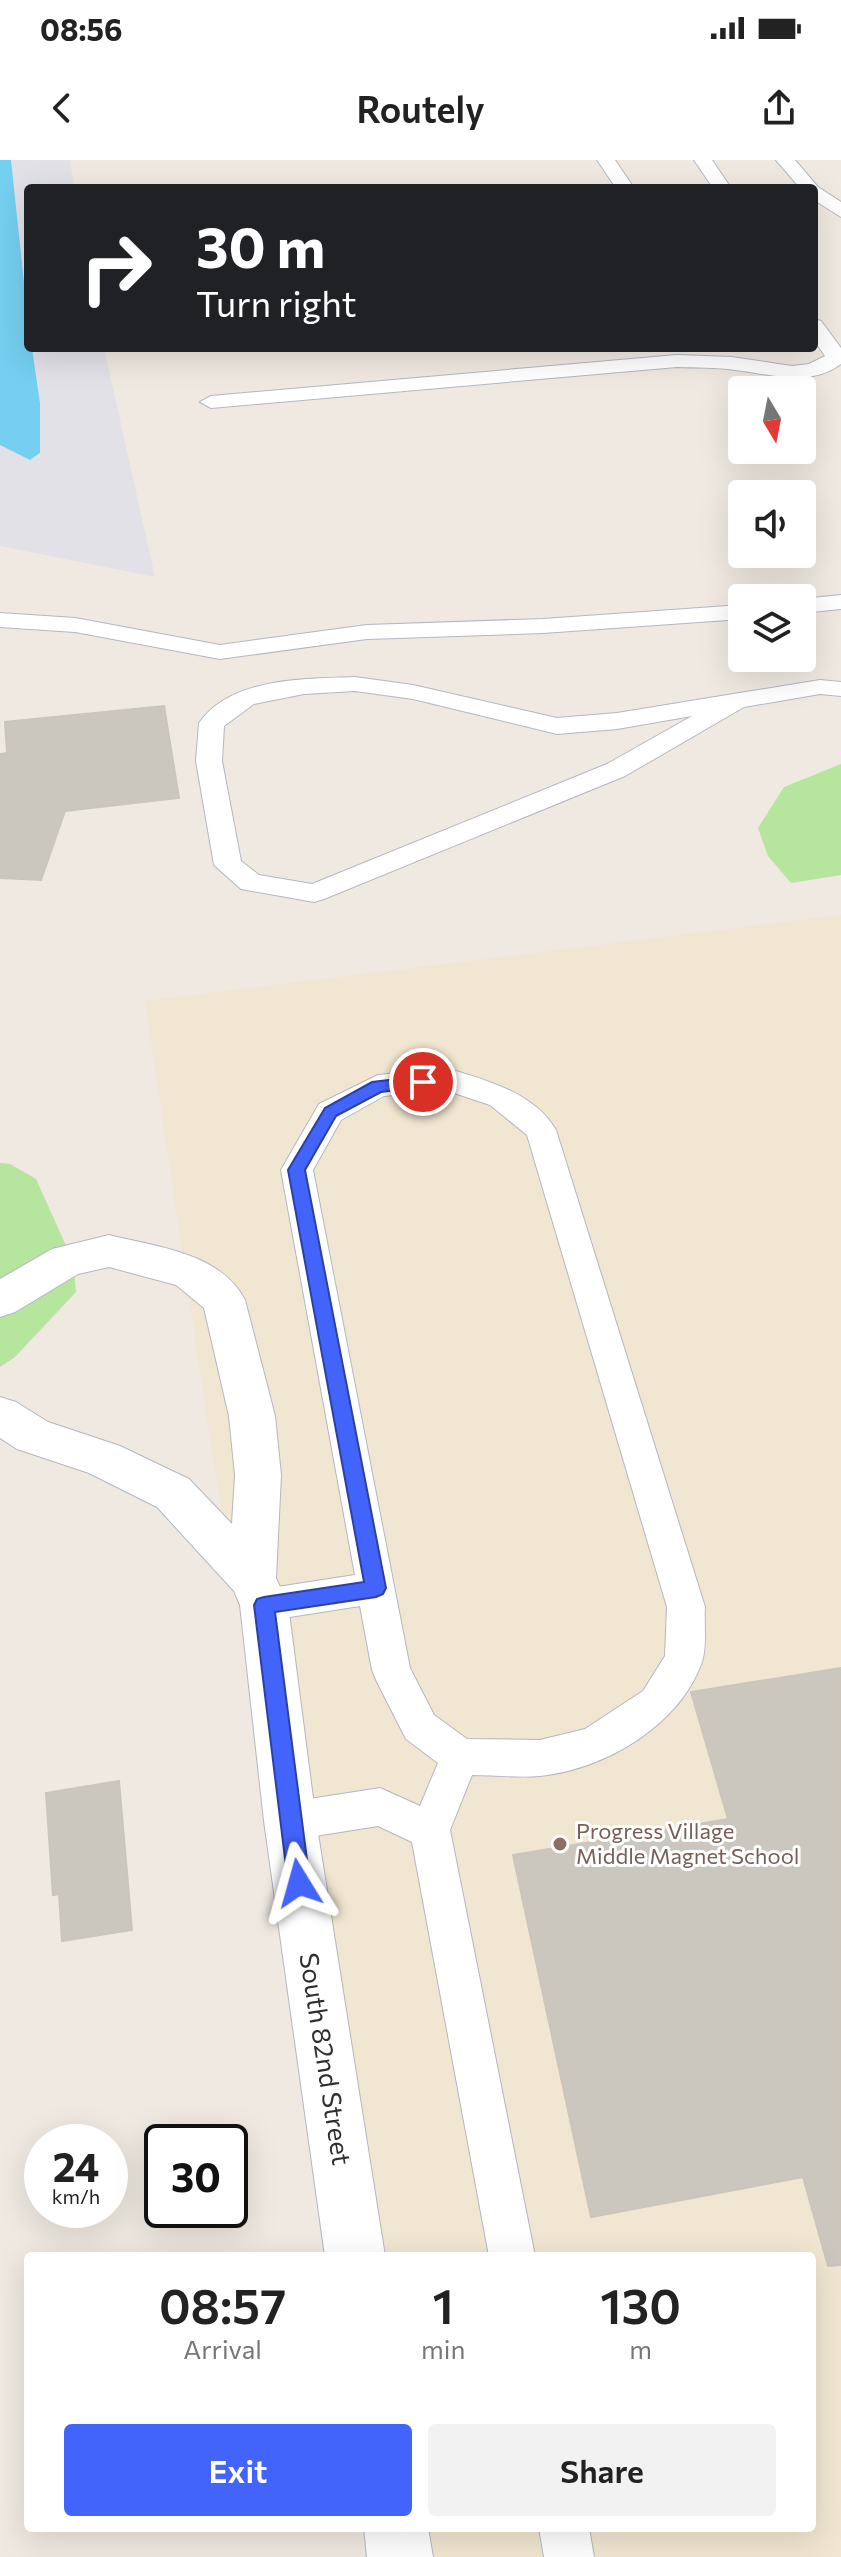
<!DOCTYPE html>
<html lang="en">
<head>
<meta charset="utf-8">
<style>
	body { margin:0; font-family:Commissioner,sans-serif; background:#f2f2f2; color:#222; height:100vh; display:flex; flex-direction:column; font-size:30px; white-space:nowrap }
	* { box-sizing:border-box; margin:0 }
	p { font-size:26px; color:#767676 }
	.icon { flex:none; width:44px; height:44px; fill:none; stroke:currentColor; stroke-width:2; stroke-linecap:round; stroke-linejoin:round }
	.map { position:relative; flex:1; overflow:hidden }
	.side { position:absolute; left:24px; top:2092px; width:792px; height:280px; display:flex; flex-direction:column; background:#fff; border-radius:8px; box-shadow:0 8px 32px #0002 }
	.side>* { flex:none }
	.top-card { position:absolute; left:24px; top:24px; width:794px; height:168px; border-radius:8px; box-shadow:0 8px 32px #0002; background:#202124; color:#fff; overflow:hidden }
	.needle { width:52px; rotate:170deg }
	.controls { position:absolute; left:728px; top:216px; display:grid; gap:16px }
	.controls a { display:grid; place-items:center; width:88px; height:88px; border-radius:8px; background:#fff; box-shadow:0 8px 32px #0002; font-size:40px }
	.speed { position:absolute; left:24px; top:1964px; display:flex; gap:16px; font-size:40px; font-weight:700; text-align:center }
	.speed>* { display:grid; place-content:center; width:104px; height:104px; border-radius:50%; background:#fff; box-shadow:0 8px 32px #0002; line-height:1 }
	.speed small { font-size:20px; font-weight:400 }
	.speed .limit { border:4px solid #111; border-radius:12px; background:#fff; color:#111 }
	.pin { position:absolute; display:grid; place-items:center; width:68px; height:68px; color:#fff; margin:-34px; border:4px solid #fff; border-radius:50%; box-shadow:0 2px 8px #0007 }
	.me { position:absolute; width:88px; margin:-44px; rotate:352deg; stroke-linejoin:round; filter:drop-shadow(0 0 6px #0008) }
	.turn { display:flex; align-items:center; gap:28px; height:168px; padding:0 40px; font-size:36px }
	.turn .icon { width:104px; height:104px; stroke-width:2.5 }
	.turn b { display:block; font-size:56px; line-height:68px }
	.eta { display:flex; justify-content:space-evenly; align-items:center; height:136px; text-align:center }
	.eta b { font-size:48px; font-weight:600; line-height:56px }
	.button { display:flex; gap:16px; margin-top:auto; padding:16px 40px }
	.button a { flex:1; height:92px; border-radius:8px; background:#4264fb; color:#fff; font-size:32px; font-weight:600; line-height:92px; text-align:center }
	.button a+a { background:#f2f2f2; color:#222 }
	.status { display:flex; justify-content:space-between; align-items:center; height:56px; padding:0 40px; background:#fff; direction:ltr }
	.status svg { height:22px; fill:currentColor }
	header { display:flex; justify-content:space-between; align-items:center; height:104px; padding:0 40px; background:#fff; font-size:36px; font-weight:600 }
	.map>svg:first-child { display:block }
	.industrial { fill:#e3e1e8 }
	.education { fill:#f0e6d1 }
	.green { fill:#b6e59e }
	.water { fill:#75cff0 }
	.building { fill:#cbc7bf; stroke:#cbc5ba; stroke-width:2 }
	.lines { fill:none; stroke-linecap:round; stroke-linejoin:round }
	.lane-casing { stroke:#b4b7c1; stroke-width:2 }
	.street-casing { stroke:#b4b7c1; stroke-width:2 }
	.lane { fill:#fff; fill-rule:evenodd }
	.street { fill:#fff; fill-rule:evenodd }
	.route { fill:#4264fb; stroke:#2b41a3; stroke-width:2 }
	.education-dot { fill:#8d6e63; stroke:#fff; stroke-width:3 }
	.labels { text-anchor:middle; stroke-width:6; stroke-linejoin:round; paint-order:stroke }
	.education-label { font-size:22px; fill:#785e54; stroke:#fff; text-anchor:start }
	.near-street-label { font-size:26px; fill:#2e2e2e; stroke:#fff }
</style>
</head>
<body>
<div class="status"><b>08:56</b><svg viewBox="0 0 49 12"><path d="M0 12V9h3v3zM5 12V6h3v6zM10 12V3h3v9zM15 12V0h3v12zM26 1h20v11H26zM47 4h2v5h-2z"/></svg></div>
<header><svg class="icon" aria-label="back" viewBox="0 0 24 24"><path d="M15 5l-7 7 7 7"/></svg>Routely<svg class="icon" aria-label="share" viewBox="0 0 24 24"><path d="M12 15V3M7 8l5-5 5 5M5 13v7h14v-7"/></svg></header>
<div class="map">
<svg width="841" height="2397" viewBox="0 0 841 2397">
	<rect width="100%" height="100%" fill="#efe9e1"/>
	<g class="industrial">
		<path d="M11 0H70L74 28H28V160Z"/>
		<path d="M32 188H104L155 417 0 386V285L30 300 40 293V243Z"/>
	</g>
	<path class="education" d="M841 755V2397H398L393 2368H812V2096H348L209 1272 145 841Z"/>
	<g class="green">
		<path d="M841 604V715L791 723 768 696 758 668 784 627Z"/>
		<path d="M0 1003 10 1004 36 1019 73 1101 76 1132 15 1197 0 1207Z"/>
	</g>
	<path class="water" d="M0 0H11L28 160V188H32L40 243V293L30 300 0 285Z"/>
	<g class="building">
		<path d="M164 546 179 638 65 651 41 720 0 718V594L7 593 5 562Z"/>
		<path d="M841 1508V2105L828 2106 803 2017 591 2057 513 1695 728 1659 691 1532Z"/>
		<path d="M119 1621 132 1770 62 1781 59 1734 53 1735 46 1633Z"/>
	</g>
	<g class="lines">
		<g class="lane-casing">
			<g id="lane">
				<path d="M597 0H615L634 28H616Z"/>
				<path d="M694 0H712L731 28H713Z"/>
				<path d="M776 0H795L818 27 841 42V57L814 40V28H800Z"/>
				<path d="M814 159 821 161 841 188V204C808 228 771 214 735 210 716 207 696 208 677 207L211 248 200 242 211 236 677 195 732 197 792 206 809 204 825 196 814 180Z"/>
				<path d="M841 435V449L802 453V439Z"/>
				<path d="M742 445V459L543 473 367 479 220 499 75 472 0 467V453L75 458 220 485 367 465 543 459Z"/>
				<path d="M355 517 413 525 557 558 617 553 820 520 841 522V536L820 534 744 547 625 616 324 739 314 742 241 729 214 705 196 601 199 563C231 517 306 519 355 517ZM355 531 413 539 557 574 617 569 692 556 607 604 312 724 259 715 241 701 222 601 224 566 254 544 304 534Z"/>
				<path d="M446 908C485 920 534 932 556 970L705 1447C704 1464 707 1486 702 1502 679 1566 605 1609 540 1616 518 1618 494 1615 472 1615L450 1670 535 2096H489L412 1682 378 1666 290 1680 276 1674 270 1661 276 1648 290 1642 380 1628 420 1646 438 1603 406 1579 377 1522 372 1510 360 1446 264 1461 251 1456 245 1445 251 1434 264 1429 355 1415 281 1010 319 944 378 915ZM445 930 490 945 527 975 667 1447 665 1496 643 1531 585 1569 540 1580 467 1579 434 1555 410 1508 313 1010 341 960 384 936Z"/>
				<path d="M539 2368H589L594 2397H544Z"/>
			</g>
		</g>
		<g class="street-casing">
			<g id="street">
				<path d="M109 1075C156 1087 220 1092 245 1140L275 1256 281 1315 276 1418 288 1445 316 1661 385 2096H325L264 1661 240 1445 234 1431 157 1347 89 1313 17 1289 0 1278V1237L16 1242 48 1262 120 1286 189 1319 232 1364 235 1315 229 1256 204 1148 176 1125 109 1107 78 1114 15 1152 0 1157V1119L52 1089Z"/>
				<path d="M364 2368H428L433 2397H367Z"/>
			</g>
		</g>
		<use href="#lane" class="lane"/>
		<use href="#street" class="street"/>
	</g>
	<path class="route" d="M423 916 429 918V926L381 932 336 956 305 1010 386 1428 383 1434 376 1437 275 1452 310 1723 307 1730 299 1733 291 1730 288 1723 254 1445 257 1439 264 1437 364 1422 288 1010 325 948 372 922Z"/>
	<circle class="education-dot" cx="560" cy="1684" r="8"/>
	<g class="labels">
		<g class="education-label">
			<text x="576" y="1679">Progress Village<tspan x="576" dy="25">Middle Magnet School</tspan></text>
		</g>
		<g class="near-street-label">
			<text transform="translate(325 1899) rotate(81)" y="9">South 82nd Street</text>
		</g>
	</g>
</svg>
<div class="controls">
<a><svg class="needle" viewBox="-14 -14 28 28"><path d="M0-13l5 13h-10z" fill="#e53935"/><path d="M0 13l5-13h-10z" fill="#767676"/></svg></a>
<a><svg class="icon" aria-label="sound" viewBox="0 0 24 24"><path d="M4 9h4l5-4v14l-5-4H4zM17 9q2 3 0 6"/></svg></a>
<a><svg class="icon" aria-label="layers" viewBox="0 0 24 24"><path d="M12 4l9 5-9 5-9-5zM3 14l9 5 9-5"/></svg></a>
</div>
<div class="speed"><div>24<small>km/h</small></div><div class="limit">30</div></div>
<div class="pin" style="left:423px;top:922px;background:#d93025"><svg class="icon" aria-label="arrive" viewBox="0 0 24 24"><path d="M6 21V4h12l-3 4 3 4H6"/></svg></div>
<svg class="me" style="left:299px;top:1723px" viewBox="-20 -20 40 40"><path d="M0-17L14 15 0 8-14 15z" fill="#4264fb" stroke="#fff" stroke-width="4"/></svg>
<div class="top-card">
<div class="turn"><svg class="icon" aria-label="right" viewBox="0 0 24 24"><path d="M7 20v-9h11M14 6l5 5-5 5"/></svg><div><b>30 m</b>Turn right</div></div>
</div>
<section class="side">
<div class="eta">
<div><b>08:57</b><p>Arrival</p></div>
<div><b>1</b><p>min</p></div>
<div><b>130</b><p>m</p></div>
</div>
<div class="button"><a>Exit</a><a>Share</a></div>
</section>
</div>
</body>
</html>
